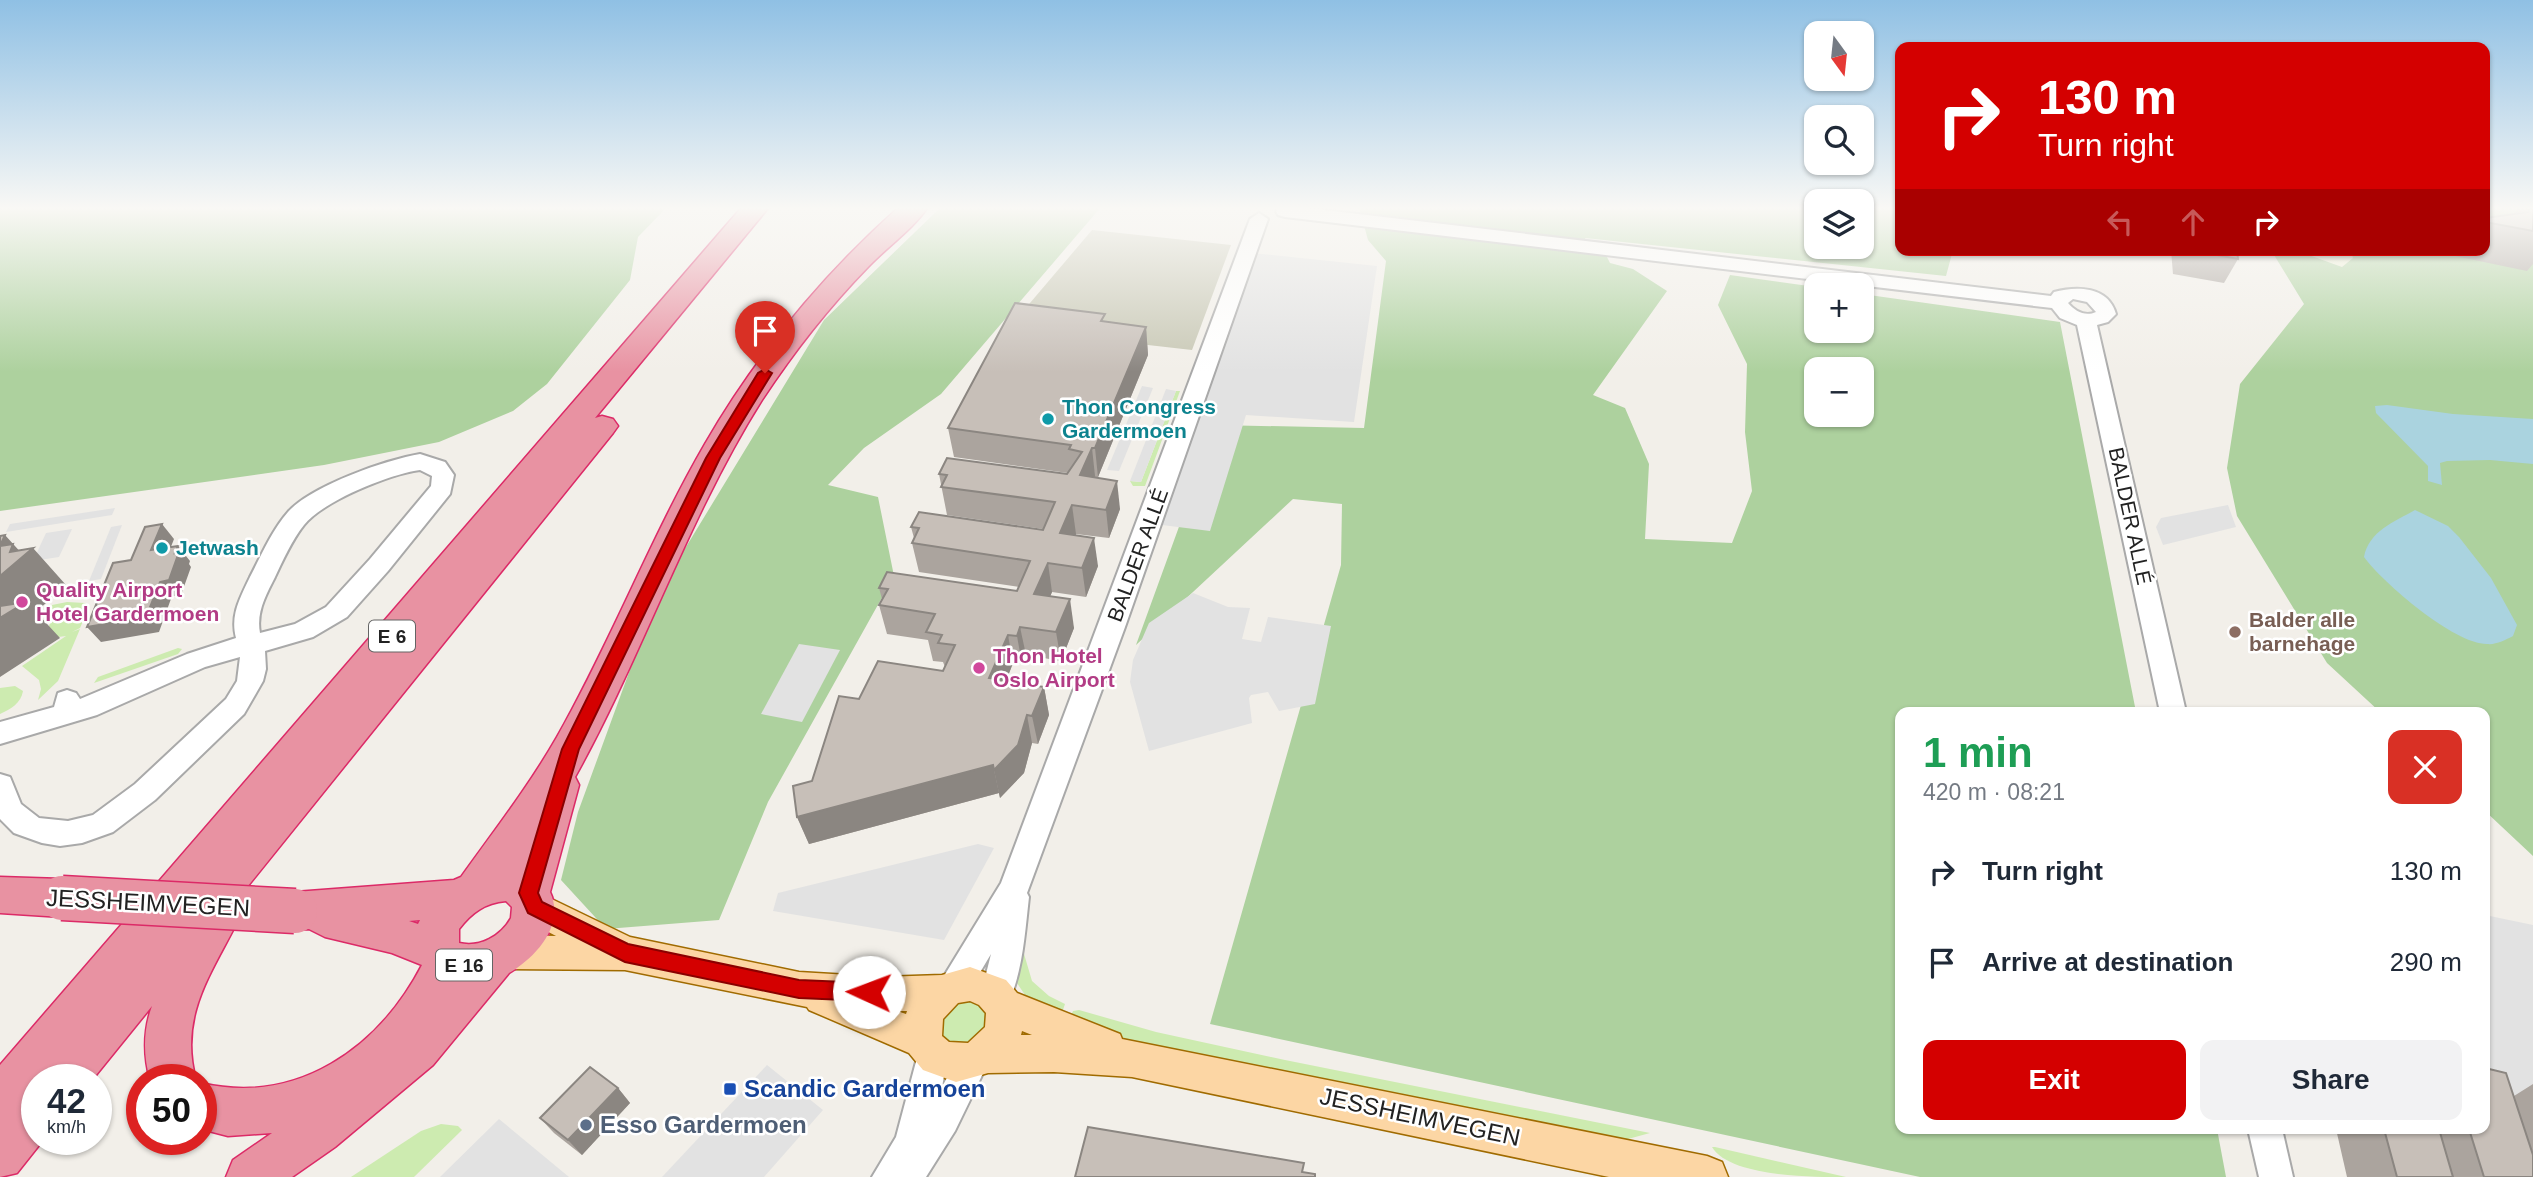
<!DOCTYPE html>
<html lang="en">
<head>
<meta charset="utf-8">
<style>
	body { margin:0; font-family:Helvetica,sans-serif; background:#f2f2f3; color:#1f2937; height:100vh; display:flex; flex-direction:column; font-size:26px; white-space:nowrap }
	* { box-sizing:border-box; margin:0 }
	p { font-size:23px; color:#747a83 }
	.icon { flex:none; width:38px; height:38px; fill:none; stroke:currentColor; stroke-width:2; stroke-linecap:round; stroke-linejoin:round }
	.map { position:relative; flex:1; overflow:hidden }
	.side { position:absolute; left:1895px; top:707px; width:595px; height:427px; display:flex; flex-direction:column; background:#fff; border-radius:14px; box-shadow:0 2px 5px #0004 }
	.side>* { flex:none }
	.guide { position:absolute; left:1895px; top:42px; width:595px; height:214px; border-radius:14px; box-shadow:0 2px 5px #0004; background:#d40000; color:#fff; overflow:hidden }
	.needle { width:46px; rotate:165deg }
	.fabs { position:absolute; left:1804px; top:21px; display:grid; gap:14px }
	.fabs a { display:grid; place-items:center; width:70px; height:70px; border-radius:14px; background:#fff; box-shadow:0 2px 5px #0004; font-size:35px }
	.speed { position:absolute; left:21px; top:1064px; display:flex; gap:14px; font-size:35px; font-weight:700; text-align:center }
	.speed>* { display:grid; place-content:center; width:91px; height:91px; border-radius:50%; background:#fff; box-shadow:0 2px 5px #0004; line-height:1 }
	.speed small { font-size:18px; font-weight:400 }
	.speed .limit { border:10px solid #d22; background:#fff; color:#111 }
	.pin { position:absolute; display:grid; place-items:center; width:60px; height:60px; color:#fff; margin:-72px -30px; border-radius:50% 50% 50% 0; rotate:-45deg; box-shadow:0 0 7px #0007 }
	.pin .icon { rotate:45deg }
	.me { position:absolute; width:77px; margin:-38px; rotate:272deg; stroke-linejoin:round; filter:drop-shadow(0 0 5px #0008) }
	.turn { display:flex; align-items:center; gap:24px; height:147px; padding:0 28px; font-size:32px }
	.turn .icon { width:91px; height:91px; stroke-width:2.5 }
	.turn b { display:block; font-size:49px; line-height:60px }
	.lanes { display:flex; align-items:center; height:66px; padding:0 28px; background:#0003; justify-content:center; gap:35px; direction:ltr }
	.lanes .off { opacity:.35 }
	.round { display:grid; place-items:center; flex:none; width:74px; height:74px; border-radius:14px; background:#f2f2f3 }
	.summary { display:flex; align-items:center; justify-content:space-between; height:119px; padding:0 28px }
	h1 { font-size:42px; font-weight:700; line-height:52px; color:#1e9e55 }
	.primary-button { display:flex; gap:14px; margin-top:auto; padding:14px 28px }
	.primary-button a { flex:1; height:80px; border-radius:14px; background:#d40000; color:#fff; font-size:28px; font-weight:700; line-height:80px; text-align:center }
	.primary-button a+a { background:#f2f2f3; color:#1f2937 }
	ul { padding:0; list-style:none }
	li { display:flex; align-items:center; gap:21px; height:91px; padding:0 28px }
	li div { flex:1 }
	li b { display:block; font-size:26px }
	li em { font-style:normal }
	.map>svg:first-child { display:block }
	.construction { fill:#c7c7b4 }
	.farmland { fill:#eef0d5 }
	.grass { fill:#cdebb0 }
	.forest { fill:#add19e; fill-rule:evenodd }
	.parking { fill:#e2e2e2 }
	.water { fill:#aad3df }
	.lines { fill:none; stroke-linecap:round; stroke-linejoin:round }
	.minor-casing { stroke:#a9a9a9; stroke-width:4 }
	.major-casing { stroke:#a06b00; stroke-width:3 }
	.highway-casing { stroke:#dc2a67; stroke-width:3 }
	.minor { fill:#fff; fill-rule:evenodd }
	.major { fill:#fcd6a4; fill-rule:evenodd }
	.highway { fill:#e892a2; fill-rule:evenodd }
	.highway-bridge-casing { stroke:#dc2a67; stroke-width:47; stroke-linecap:butt }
	.highway-bridge { stroke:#e892a2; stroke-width:44 }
	.wall { fill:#aba49e }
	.shaded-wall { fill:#8b8681 }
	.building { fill:#c7bfb8; stroke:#8b8681; stroke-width:2 }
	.route { fill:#d40000; stroke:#8a0000; stroke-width:2 }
	.culture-dot { fill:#0f9aa8; stroke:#fff; stroke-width:2.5 }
	.hotel-dot { fill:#d1479c; stroke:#fff; stroke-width:2.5 }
	.education-dot { fill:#8d6e63; stroke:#fff; stroke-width:2.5 }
	.transit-dot { fill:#1a4fb4; stroke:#fff; stroke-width:2.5 }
	.service-dot { fill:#5c6f8a; stroke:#fff; stroke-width:2.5 }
	.labels { text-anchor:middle; stroke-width:5; stroke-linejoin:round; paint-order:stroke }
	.shield { fill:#fff; stroke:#646464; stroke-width:2 }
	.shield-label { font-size:19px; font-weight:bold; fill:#222 }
	.culture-label { font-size:21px; font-weight:bold; fill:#0d838f; stroke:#fff; text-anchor:start }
	.street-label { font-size:21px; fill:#222; stroke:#fff }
	.hotel-label { font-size:21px; font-weight:bold; fill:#b23c85; stroke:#fff; text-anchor:start }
	.education-label { font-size:21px; font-weight:bold; fill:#785e54; stroke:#fff; text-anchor:start }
	.near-street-label { font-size:24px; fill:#222; stroke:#fff }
	.near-transit-label { font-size:24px; font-weight:bold; fill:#164399; stroke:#fff; text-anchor:start }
	.near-service-label { font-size:24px; font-weight:bold; fill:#4e5e75; stroke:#fff; text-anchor:start }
</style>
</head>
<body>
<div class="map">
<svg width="2533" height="1177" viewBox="0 0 2533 1177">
	<rect width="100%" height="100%" fill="#f2efe9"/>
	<path class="construction" d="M1092 230 1231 245 1192 350 1008 329Z"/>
	<path class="farmland" d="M2295 250H2350L2353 258 2342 267Z"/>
	<g class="grass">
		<path d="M1176 391H1180L1145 486H1133L1130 481 1141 482Z"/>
		<path d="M67 602 85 603 89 607 80 628 72 632 80 629 58 681 38 700 41 689 39 680 22 666 66 636 43 639 53 617 43 612 52 605Z"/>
		<path d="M178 648 182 649 178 654 94 683 98 677Z"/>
		<path d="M15 686 23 691C21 703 11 709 0 714V688Z"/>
		<path d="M1022 947 1032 981 1049 996 1065 1004 1060 1019 1029 1001 1015 980Z"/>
		<path d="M970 1001 977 1002 987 1011 990 1024 970 1045 950 1043 942 1034C939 1016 952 1003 970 1001Z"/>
		<path d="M1079 1010 1156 1032 1285 1060 1650 1133 1617 1142 1116 1038 1069 1020 1073 1011Z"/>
		<path d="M441 1124 458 1126 462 1130 414 1177H351L421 1131Z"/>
		<path d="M1712 1147H1715L1846 1177C1812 1177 1730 1177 1712 1147Z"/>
	</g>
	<g class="forest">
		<path d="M0 207H667L638 237 630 280 547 384 513 411 439 442 324 465 0 511Z"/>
		<path d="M941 207H1101L941 394 864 448 828 485 878 497 894 576 768 802 719 920 606 929 561 880 578 812 658 593 824 320Z"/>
		<path d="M1359 207H1816V247H1862V207H1900V250H1953L1946 276 1585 238 1592 253H1605L1610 263 1633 269 1667 291 1593 395 1625 408 1649 464 1645 539 1732 543 1752 491 1745 432 1747 364 1718 305 1730 275 1816 287V331H1862V294L2060 322 2136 712H1900V1129H2217L2226 1177H1920L1210 1024 1341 565 1342 504 1293 499 1136 645 1216 425 1364 428 1386 261 1368 240ZM1816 369H1862V415H1816Z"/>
		<path d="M2485 207H2533V856L2485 811V712H2380L2327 663 2237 516 2227 468 2240 384 2304 304 2271 250H2295L2342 267 2353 258 2350 250H2485Z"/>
	</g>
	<g class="parking">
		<path d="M1252 253 1377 266 1354 422 1246 415 1210 531 1162 525Z"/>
		<path d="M1142 386 1153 388 1119 471 1107 470Z"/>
		<path d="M1166 389 1176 391 1141 482 1130 481Z"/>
		<path d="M2228 505 2236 527 2163 545 2156 527 2161 518Z"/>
		<path d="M115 508 112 515 6 532 10 524Z"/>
		<path d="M122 525 101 579 89 581 111 527Z"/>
		<path d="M72 529 59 557 33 561 46 533Z"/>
		<path d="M1193 593 1228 607 1250 608 1242 639 1261 642 1268 617 1331 626 1315 704 1279 711 1268 692 1251 695 1249 698 1252 723 1149 751 1130 682 1133 660 1149 623Z"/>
		<path d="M799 644 840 650 802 722 761 714Z"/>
		<path d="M978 844 994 848 944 940 773 911 778 893Z"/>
		<path d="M2485 915 2533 925V1106L2485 1095Z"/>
		<path d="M767 1065 823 1110 764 1177H662Z"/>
		<path d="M499 1119 569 1177H440Z"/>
	</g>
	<g class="water">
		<path d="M2387 405 2453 414 2533 419V464L2490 460 2447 461 2440 463 2442 485 2428 481V466L2376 413 2375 406Z"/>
		<path d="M2415 510 2448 526 2459 537 2491 578 2517 625 2513 636C2505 640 2496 645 2487 644 2454 644 2383 583 2364 557 2369 531 2394 522 2415 510Z"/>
	</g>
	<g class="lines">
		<g class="minor-casing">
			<g id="minor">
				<path d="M1278 207H1299L2051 296 2054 292C2077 286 2108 286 2116 314L2108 322 2097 325 2186 712H2160L2077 325 2060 318 2052 308 1285 217 1278 215 1276 211ZM2073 299 2087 302 2096 312C2085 317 2075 311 2068 303Z"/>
				<path d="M1259 213 1268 219 1125 627 1027 893 1029 897C1025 932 1023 971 1008 1004L997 1008 986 1004 981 994 991 954 966 996 955 1000 944 996 940 986 944 976 1001 883 1250 219Z"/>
				<path d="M420 454 445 462 454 475 450 494 388 571 347 617 313 637 265 651 266 669 263 681 244 714 155 800 113 832 82 843 60 846 42 843 14 833 0 819V774L10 777 21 804 39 818 68 821 93 815 135 784 226 699 237 681 240 657 205 667 97 715 0 744V722L54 707 58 693 67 690 76 693 80 699 187 654 236 638C230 615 240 598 250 577 261 556 272 530 288 512 311 486 385 460 420 454ZM420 470 432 476 431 486 370 559 326 607 295 624 260 633C256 612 266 595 275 577 283 560 292 540 304 525 323 501 390 474 420 470Z"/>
				<path d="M932 1039 943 1043 948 1054 942 1087 962 1050 973 1046 984 1050 989 1061 955 1131 926 1177H872L896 1137 921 1043Z"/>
				<path d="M2248 1129H2282L2293 1177H2259Z"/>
			</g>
		</g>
		<g class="major-casing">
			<path id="major" d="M535 891 630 937 799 972 882 977 942 975 970 967 1006 980 1017 993 1120 1034 1122 1039 1707 1156 1722 1162 1728 1177H1609L1132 1077 1054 1072 988 1073 956 1082 923 1070 909 1053 809 1010 807 1007 625 970 507 969 494 964 489 952 494 940 507 935 556 936 522 918 517 907 522 896ZM970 1001 979 1005 986 1013 985 1027 968 1043 949 1042 942 1036 943 1019 958 1003ZM897 1011H907L906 1014ZM1022 1031 1032 1035H1021Z"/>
		</g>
		<g class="highway-casing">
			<g id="highway">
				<path d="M742 207H769L595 418 602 416 613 419 618 426 613 433 239 897 244 908C217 967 177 1011 196 1080H150C143 1054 143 1031 152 1006L92 1080H37V1139H44L17 1173 0 1177V1065Z"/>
				<path d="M899 207H928C913 229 887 247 868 267 828 308 793 353 762 400 687 519 643 655 575 777L579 785 550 892C566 925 535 958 509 973L433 1065 335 1147 292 1177H226L233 1160 272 1133 228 1136 201 1129V1083C297 1106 379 1048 422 965L392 953 325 937 309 929 295 930 280 924 274 911 280 898 295 892 454 880 461 877C494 831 529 786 557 737 611 642 650 539 705 444 757 354 822 276 899 207ZM506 901 512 907 511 918C501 936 480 948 459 943V929C472 912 485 903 506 901ZM420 920 418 924 409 921Z"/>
				<path d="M0 877 62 879 77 885 83 898 77 911 62 917 0 913Z"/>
			</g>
		</g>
		<use href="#minor" class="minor"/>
		<use href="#major" class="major"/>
		<use href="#highway" class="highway"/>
		<g class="highway-bridge-casing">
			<path id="highway-bridge" d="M62 898 295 911"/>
		</g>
		<use href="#highway-bridge" class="highway-bridge"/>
	</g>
	<g class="wall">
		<path d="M2519 207H2533V264L2527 271 2455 256 2457 250H2485V218L2514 214Z"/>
		<path d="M2171 250H2237L2238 259 2224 283 2173 274Z"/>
		<path d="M1106 322 1146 327 1148 355 1098 477H1095L1120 509 1109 538 1076 534V535L1098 566 1086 597 1052 592 1050 596 1074 628 1061 661 1026 655 1022 664 1013 663 1006 681 1044 687 1049 715 1038 744 1032 743 1024 773 1000 798 999 793 809 844 797 817 812 781 859 699 943 671 945 667 943 662 933 661 928 640 887 634 879 605 882 599 879 588 1017 591 1019 587 919 572 912 543 914 538 911 527 1043 530V529L947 515 939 474H1067L1068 473 954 457 948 428Z"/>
		<path d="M2533 1084V1177H2347L2336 1129H2485L2514 1096Z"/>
		<path d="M618 1088 630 1103 582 1155 554 1133 540 1118Z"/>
	</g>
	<g class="shaded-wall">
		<path d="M1146 327 1148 355 1098 477 1095 448Z"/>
		<path d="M1092 448 1095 476 1084 504 1080 475Z"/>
		<path d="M1117 481 1120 509 1109 538 1106 510Z"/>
		<path d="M1072 505 1076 534 1065 561 1060 533Z"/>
		<path d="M162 524 174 539 164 565 151 550Z"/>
		<path d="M5 535 24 556 33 548 66 585 36 612 60 638 0 677V547Z"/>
		<path d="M1094 538 1098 566 1086 597 1082 568Z"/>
		<path d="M178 546 190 561 189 564 191 567 181 595 172 596 159 632 101 642 87 627 175 553Z"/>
		<path d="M1048 563 1052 592 1040 622 1034 594Z"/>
		<path d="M1070 599 1074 628 1061 661 1056 632Z"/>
		<path d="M1020 627 1026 655 1022 664 1017 636Z"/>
		<path d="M1008 635 1013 663 996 707 989 678Z"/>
		<path d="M1044 687 1049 715 1038 744 1032 716Z"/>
		<path d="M1027 715 1032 743 1024 773 1000 798 994 770Z"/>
		<path d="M993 765 999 793 809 844 797 817Z"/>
		<path d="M618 1088 630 1103 582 1155 568 1140Z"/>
	</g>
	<g class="building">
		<path d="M2528 207H2533V231L2485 222V218L2529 212Z"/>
		<path d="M2191 250H2237L2238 259Z"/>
		<path d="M1015 303 1105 314 1101 321 1146 327 1095 448H1092L1080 475 1117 481 1106 510 1072 505 1060 533 1094 538 1082 568 1048 563 1034 594 1070 599 1056 632 1020 627 1017 636 1008 635 989 678 1044 687 1032 716 1027 715 1018 745 994 770 993 765 797 817 793 786 812 781 839 696 859 699 878 661 943 671 955 645 938 643 942 635 926 632 935 614 879 605 888 589 879 588 887 572 1017 591 1030 561 912 543 919 528 911 527 919 512 1043 530 1055 502 941 487 947 475 939 474 947 458 1067 474 1082 452 1069 449 1071 445 948 428Z"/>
		<path d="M162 524 151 550 178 546 175 553 179 552 169 580 160 582 146 617 87 627 113 563 131 560 145 527Z"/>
		<path d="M5 535 0 546V536Z"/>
		<path d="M13 544 10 552 33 548 0 576V546Z"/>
		<path d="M26 602 0 618V606Z"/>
		<path d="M590 1067 618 1088 568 1140 540 1118Z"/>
		<path d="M2485 1068 2506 1073 2533 1155V1177H2484L2469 1129H2485Z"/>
		<path d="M1088 1127 1304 1163 1302 1172 1315 1174V1177H1075Z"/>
		<path d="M2384 1129H2439L2453 1177H2397Z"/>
	</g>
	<linearGradient id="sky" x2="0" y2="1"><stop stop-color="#8fc0e4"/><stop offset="0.56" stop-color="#f9f8f5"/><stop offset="1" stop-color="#f9f8f5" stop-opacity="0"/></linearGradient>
	<rect width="2533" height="372" fill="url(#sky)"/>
	<path class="route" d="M765 369 772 373 720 458 579 749 538 893 542 902 628 944 799 980 869 983 876 985 879 992 876 999 869 1001 799 998 625 962 528 913 519 893 562 749 706 458 758 373Z"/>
	<g class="culture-dot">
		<circle cx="1048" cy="419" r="7"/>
		<circle cx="162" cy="548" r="7"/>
	</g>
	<g class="hotel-dot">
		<circle cx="22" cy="602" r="7"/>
		<circle cx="979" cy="668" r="7"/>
	</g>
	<circle class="education-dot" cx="2235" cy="632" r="7"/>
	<rect class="transit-dot" x="723" y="1082" width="14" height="14" rx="3.5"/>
	<circle class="service-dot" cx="586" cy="1125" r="7"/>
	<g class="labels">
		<g class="shield">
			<rect x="369" y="620.5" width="46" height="31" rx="5"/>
			<rect x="436" y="949.5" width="56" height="31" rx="5"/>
		</g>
		<g class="shield-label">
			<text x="392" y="643">E 6</text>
			<text x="464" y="972">E 16</text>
		</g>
		<g class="culture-label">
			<text x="1062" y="414">Thon Congress<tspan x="1062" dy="24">Gardermoen</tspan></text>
			<text x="176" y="555">Jetwash</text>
		</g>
		<g class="street-label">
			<text transform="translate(2130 516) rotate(78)" y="7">BALDER ALLÉ</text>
			<text transform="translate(1138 555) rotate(-70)" y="7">BALDER ALLÉ</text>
		</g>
		<g class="hotel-label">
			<text x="36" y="597">Quality Airport<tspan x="36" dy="24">Hotel Gardermoen</tspan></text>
			<text x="993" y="663">Thon Hotel<tspan x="993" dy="24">Oslo Airport</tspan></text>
		</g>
		<g class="education-label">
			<text x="2249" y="627">Balder alle<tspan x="2249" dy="24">barnehage</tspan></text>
		</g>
		<g class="near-street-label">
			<text transform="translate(148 903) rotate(3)" y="8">JESSHEIMVEGEN</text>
			<text transform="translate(1420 1117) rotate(12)" y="8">JESSHEIMVEGEN</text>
		</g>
		<g class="near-transit-label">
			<text x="744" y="1097">Scandic Gardermoen</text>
		</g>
		<g class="near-service-label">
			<text x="600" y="1133">Esso Gardermoen</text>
		</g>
	</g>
</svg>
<div class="fabs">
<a><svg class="needle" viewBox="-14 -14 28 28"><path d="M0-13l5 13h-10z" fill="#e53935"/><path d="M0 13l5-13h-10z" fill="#747a83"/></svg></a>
<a><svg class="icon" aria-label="search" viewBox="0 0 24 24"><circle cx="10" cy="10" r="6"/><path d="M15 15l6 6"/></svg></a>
<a><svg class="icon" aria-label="layers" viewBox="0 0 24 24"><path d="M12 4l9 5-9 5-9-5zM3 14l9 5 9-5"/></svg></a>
<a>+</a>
<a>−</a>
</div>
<div class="speed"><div>42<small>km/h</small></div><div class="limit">50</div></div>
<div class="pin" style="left:765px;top:373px;background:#d93025"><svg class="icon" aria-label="arrive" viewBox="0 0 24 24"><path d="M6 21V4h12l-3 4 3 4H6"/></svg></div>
<svg class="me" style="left:869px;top:992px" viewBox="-20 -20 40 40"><circle r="19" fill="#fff"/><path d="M0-13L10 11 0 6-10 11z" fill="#d40000"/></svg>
<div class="guide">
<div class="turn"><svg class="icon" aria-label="right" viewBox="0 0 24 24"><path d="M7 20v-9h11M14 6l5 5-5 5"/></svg><div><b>130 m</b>Turn right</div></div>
<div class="lanes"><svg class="icon off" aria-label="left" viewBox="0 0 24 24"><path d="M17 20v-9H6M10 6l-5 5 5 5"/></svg><svg class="icon off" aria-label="ahead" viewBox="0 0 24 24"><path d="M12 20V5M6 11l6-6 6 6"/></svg><svg class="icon" aria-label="right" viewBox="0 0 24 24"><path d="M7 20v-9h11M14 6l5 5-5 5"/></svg></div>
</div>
<section class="side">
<div class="summary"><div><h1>1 min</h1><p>420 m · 08:21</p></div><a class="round" style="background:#d93025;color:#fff"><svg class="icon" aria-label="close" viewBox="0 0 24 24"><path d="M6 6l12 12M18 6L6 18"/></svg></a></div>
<ul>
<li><svg class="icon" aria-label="right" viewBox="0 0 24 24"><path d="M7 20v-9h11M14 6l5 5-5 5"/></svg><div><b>Turn right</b></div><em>130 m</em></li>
<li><svg class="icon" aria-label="arrive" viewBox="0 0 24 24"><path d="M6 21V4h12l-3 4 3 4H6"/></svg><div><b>Arrive at destination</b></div><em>290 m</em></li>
</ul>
<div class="primary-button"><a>Exit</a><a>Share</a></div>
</section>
</div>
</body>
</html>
